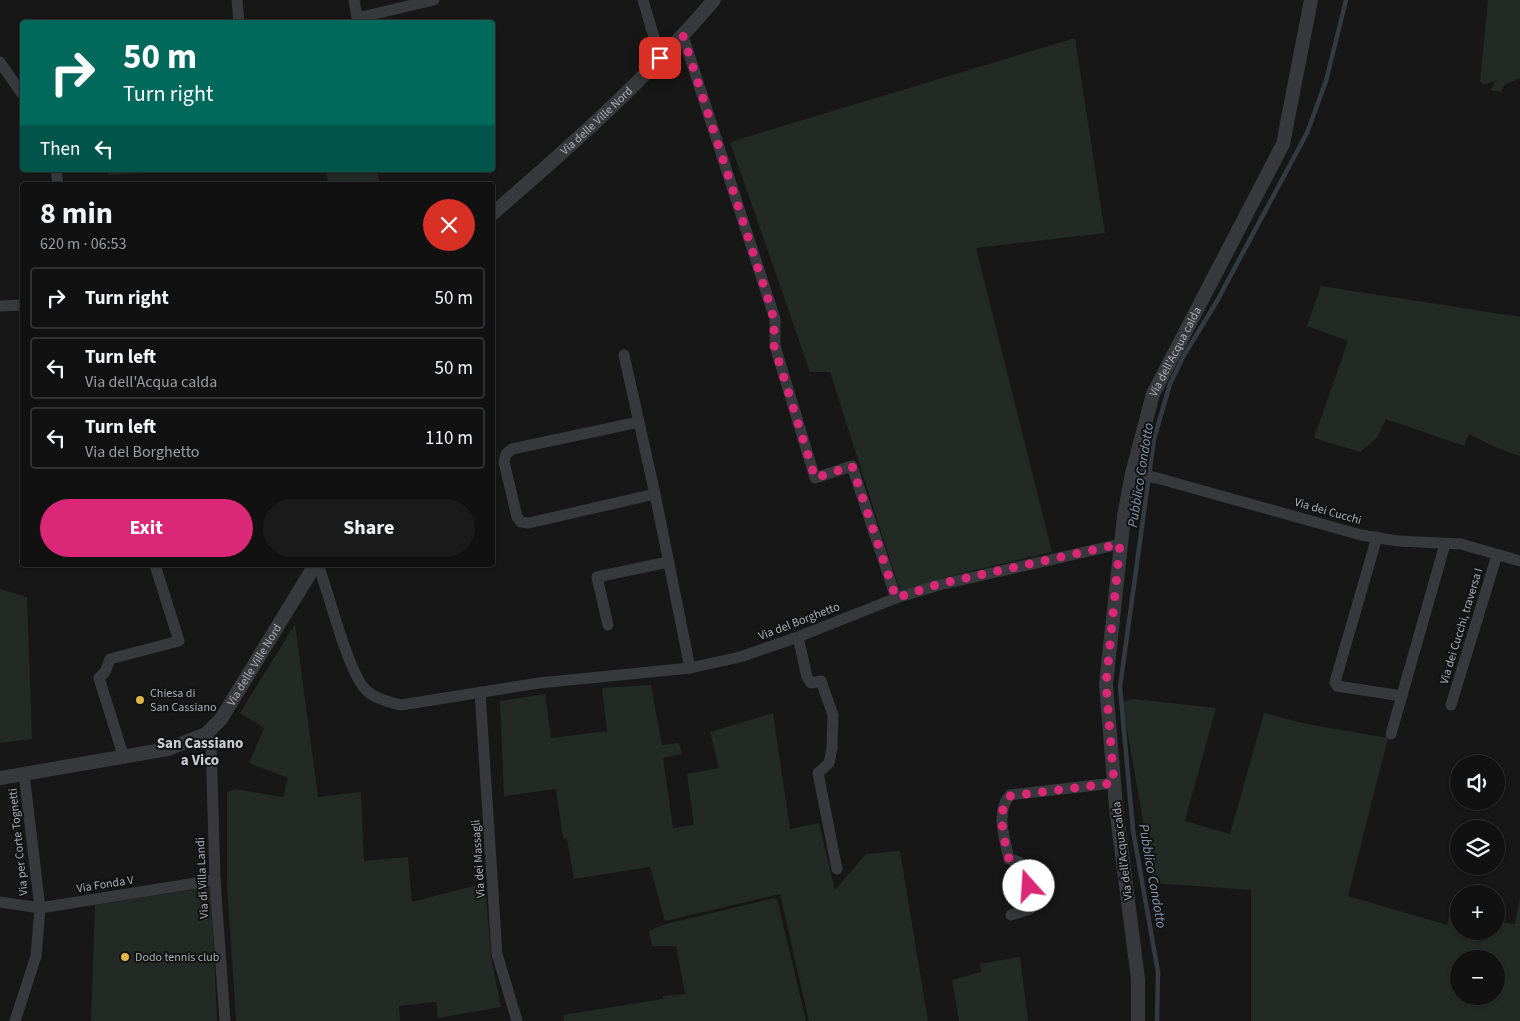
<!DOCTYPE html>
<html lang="en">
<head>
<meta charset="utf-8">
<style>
	body { margin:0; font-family:"Source Sans 3",sans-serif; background:#1a1a1b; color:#f1f3f6; height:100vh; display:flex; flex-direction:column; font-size:19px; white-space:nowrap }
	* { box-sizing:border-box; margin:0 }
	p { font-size:16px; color:#9c9d9f }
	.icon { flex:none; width:28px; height:28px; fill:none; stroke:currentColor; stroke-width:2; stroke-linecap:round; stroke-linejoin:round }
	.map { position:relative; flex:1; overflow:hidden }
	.details { position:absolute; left:20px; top:182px; width:475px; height:385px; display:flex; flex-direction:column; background:#111112; border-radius:5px; box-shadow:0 1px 4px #0004,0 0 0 1px #303132 }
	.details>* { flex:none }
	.top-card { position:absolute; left:20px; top:20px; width:475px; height:152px; border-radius:5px; box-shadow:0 1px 4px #0004,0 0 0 1px #303132; background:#00695c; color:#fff; overflow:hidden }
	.tools { position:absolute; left:1450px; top:755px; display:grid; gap:10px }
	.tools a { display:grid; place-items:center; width:55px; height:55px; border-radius:50%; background:#111112; box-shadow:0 1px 4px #0004,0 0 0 1px #303132; font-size:25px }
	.pin { position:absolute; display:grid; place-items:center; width:42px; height:42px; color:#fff; margin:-21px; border-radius:10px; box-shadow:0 2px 8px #0006 }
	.me { position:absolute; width:55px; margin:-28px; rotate:341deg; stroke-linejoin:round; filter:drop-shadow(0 0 4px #0008) }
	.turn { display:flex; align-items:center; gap:18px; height:105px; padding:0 20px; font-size:22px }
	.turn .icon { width:65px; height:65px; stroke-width:2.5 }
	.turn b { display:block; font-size:35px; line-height:42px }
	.then { display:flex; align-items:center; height:48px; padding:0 20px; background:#0003; gap:10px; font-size:19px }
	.round { display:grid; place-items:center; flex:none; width:52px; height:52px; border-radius:26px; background:#1a1a1b }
	.summary { display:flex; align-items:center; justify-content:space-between; height:85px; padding:0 20px }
	h1 { font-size:30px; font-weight:700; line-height:38px }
	.button { display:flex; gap:10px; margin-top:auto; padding:10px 20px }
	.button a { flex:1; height:58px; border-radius:30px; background:#db2777; color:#fff; font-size:20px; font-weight:700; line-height:58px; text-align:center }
	.button a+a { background:#1a1a1b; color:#f1f3f6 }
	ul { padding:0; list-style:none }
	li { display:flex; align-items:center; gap:15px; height:62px; margin:0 10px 8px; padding:0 10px; border:2px solid #303132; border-radius:5px }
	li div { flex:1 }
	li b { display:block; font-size:19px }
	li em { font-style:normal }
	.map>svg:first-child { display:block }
	.green { fill:#232a25; fill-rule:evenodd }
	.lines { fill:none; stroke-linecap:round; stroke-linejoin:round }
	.stream { stroke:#333b42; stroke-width:4.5 }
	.minor { stroke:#38393d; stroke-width:11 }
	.tertiary { stroke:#38393d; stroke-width:14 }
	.route { stroke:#db2777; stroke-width:9; stroke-dasharray:0 16.2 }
	.poi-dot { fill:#deb649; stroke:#121213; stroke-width:2 }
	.labels { text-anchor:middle; stroke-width:4; stroke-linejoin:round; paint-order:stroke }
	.street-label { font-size:12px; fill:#aaadb7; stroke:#121213 }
	.poi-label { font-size:12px; fill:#aaadb7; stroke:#121213; text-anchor:start }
	.water-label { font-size:14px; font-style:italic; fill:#8598ae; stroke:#121213 }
	.quarter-label { font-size:15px; font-weight:bold; fill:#cbcdd3; stroke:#121213 }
</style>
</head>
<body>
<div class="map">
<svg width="1520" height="1021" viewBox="0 0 1520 1021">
	<rect width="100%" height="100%" fill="#171718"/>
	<g class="green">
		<path d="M1488 0H1520V78L1504 85 1501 92 1491 90 1495 81 1483 85 1480 81Z"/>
		<path d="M1075 38 1105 233 976 248 1052 552 971 571 900 591 830 372H810L730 142Z"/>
		<path d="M108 170H201L108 175Z"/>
		<path d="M326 170H377L380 185H328Z"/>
		<path d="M1321 286 1520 317V456L1495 447 1469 434 1464 446 1386 419 1377 438 1360 452 1314 438 1348 341 1307 326Z"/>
		<path d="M0 589 27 597 32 739 0 743Z"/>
		<path d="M295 624 318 797 361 792 364 861 408 857 412 902 485 883 491 957 501 1007 438 1018 436 1002 399 1006 400 1021H236L227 884V792L235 789 283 797 288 778 249 763 264 728 240 713Z"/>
		<path d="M651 685 662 745 679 743 682 754 663 758 673 828 694 825 687 774 719 768 710 732 773 713 790 829 819 823 835 890 866 854 900 851 928 1021H809L780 894 665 921 650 867 574 879 567 839 563 838 556 789 504 796 500 701 545 694 551 738 607 731 602 688Z"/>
		<path d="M1134 699 1216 708 1185 821 1230 834 1264 713 1306 724 1388 738 1348 896 1447 925 1449 917 1459 918V931H1496V922L1515 924 1520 898V1021H1251V890L1154 883 1122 701ZM1459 959H1496V996H1459Z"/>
		<path d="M209 887 211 893 217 1021H91L95 905Z"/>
		<path d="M774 898 777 899 806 1021H564L563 1015 663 999V996L685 994 676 946H652L649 931 666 924Z"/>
		<path d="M1020 957 1028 1021H959L952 980 981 972 980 964Z"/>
	</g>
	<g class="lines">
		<path class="stream" d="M1157 1021 1158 972 1133 830 1120 687 1154 439 1170 384 1183 357 1217 301 1307 133 1326 81 1346 0"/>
		<g class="minor">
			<path d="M237 0 239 22"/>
			<path d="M354 0 358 22"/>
			<path d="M643 0 660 58"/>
			<path d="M357 18 434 0"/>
			<path d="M683 36 775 319V346L815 478 852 466 896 598"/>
			<path d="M0 62 22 94"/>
			<path d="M56 170 58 185"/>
			<path d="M0 306 22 305"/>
			<path d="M624 355 655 494 690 668"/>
			<path d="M639 422 512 449 506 454 504 462 517 517 521 522 529 523 655 494"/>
			<path d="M1132 473 1157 478 1361 535 1398 541 1461 544 1520 561"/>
			<path d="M1377 537 1335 682 1337 686 1402 696"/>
			<path d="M318 565C329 593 348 673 366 690 375 699 390 702 401 705L539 683 690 668 740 657 798 637 896 598 939 585 1120 544"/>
			<path d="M608 625 597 577 668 562"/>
			<path d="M798 637 807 677 811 683 821 681 833 715 832 748 829 763 818 773 837 869"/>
			<path d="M480 692 497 954 517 1021"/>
			<path d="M1451 705 1497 555"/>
			<path d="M206 734 211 742 215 880 225 1021"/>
			<path d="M1391 734 1445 544"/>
			<path d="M124 758 99 678 105 672 110 659 179 641 155 565"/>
			<path d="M0 902 40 908 215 880"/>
			<path d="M1011 915 1030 909C1033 901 1029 868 1021 863 1018 861 1012 860 1009 859 1005 840 995 812 1010 795L1114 783"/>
			<path d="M15 1021 36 956 40 908 24 774"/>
		</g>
		<g class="tertiary">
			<path id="s1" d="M492 214C570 147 647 78 714 0"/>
			<path id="s2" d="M0 778 168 749 206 734 221 719 315 565"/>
			<path id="s3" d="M1138 1021V979L1116 807 1106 684 1124 516 1132 473 1153 394 1283 144 1311 0"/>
		</g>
	</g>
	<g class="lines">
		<path class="route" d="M660 58 683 36 769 302 774 320V346L815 478 852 466 896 598 939 584 1120 544 1106 684 1114 783 1010 796C995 811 1005 841 1009 859 1027 864 1026 868 1029 886"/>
	</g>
	<g class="poi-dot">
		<circle cx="140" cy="700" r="5"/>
		<circle cx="125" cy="957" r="5"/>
	</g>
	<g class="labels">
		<g class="street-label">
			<text dy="4" stroke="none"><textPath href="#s1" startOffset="140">Via delle Ville Nord</textPath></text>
			<text dy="4" stroke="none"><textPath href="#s3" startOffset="681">Via dell'Acqua calda</textPath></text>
			<text transform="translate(1328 511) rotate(16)" y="4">Via dei Cucchi</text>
			<text transform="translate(799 621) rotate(-21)" y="4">Via del Borghetto</text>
			<text transform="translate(1461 626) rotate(-73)" y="4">Via dei Cucchi, traversa I</text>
			<text dy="4" stroke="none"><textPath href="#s2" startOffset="296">Via delle Ville Nord</textPath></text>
			<text transform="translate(18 842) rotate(-96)" y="4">Via per Corte Tognetti</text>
			<text transform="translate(1122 851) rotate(-97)" y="4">Via dell'Acqua calda</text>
			<text transform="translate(478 859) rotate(-94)" y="4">Via dei Massagli</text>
			<text transform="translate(202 878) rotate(-93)" y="4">Via di Villa Landi</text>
			<text transform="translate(105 884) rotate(-9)" y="4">Via Fonda V</text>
		</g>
		<g class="poi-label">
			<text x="150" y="697">Chiesa di<tspan x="150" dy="14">San Cassiano</tspan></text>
			<text x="135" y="961">Dodo tennis club</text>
		</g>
		<g class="water-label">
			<text transform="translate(1140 475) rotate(-81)" y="5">Pubblico Condotto</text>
			<text transform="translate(1153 876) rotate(80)" y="5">Pubblico Condotto</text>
		</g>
		<g class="quarter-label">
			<text x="200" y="748">San Cassiano<tspan x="200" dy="17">a Vico</tspan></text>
		</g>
	</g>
</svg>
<div class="tools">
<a><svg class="icon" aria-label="sound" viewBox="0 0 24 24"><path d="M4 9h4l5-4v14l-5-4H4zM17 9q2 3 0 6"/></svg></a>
<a><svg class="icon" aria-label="layers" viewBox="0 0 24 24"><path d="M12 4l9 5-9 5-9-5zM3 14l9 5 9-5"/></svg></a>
<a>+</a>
<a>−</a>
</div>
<div class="pin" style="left:660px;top:58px;background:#d93025"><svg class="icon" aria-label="arrive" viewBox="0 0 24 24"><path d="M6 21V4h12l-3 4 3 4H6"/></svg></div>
<svg class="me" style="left:1029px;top:886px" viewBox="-20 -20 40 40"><circle r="19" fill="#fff"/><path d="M0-13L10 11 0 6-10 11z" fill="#db2777"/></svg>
<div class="top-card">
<div class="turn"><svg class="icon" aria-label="right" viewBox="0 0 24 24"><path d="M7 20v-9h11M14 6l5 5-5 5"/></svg><div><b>50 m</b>Turn right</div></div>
<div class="then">Then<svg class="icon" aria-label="left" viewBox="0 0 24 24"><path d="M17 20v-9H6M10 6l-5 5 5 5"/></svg></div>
</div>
<section class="details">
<div class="summary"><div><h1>8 min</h1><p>620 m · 06:53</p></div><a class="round" style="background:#d93025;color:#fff"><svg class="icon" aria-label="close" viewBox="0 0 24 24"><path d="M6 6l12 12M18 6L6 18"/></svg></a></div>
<ul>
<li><svg class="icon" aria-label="right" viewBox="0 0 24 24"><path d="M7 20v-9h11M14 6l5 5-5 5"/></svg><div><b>Turn right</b></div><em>50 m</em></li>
<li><svg class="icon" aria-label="left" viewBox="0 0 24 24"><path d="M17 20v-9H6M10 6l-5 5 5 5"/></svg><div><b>Turn left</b><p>Via dell'Acqua calda</p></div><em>50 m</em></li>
<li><svg class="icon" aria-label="left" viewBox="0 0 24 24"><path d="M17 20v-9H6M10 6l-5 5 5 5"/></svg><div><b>Turn left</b><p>Via del Borghetto</p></div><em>110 m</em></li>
</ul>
<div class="button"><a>Exit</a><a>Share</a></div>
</section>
</div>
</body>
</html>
